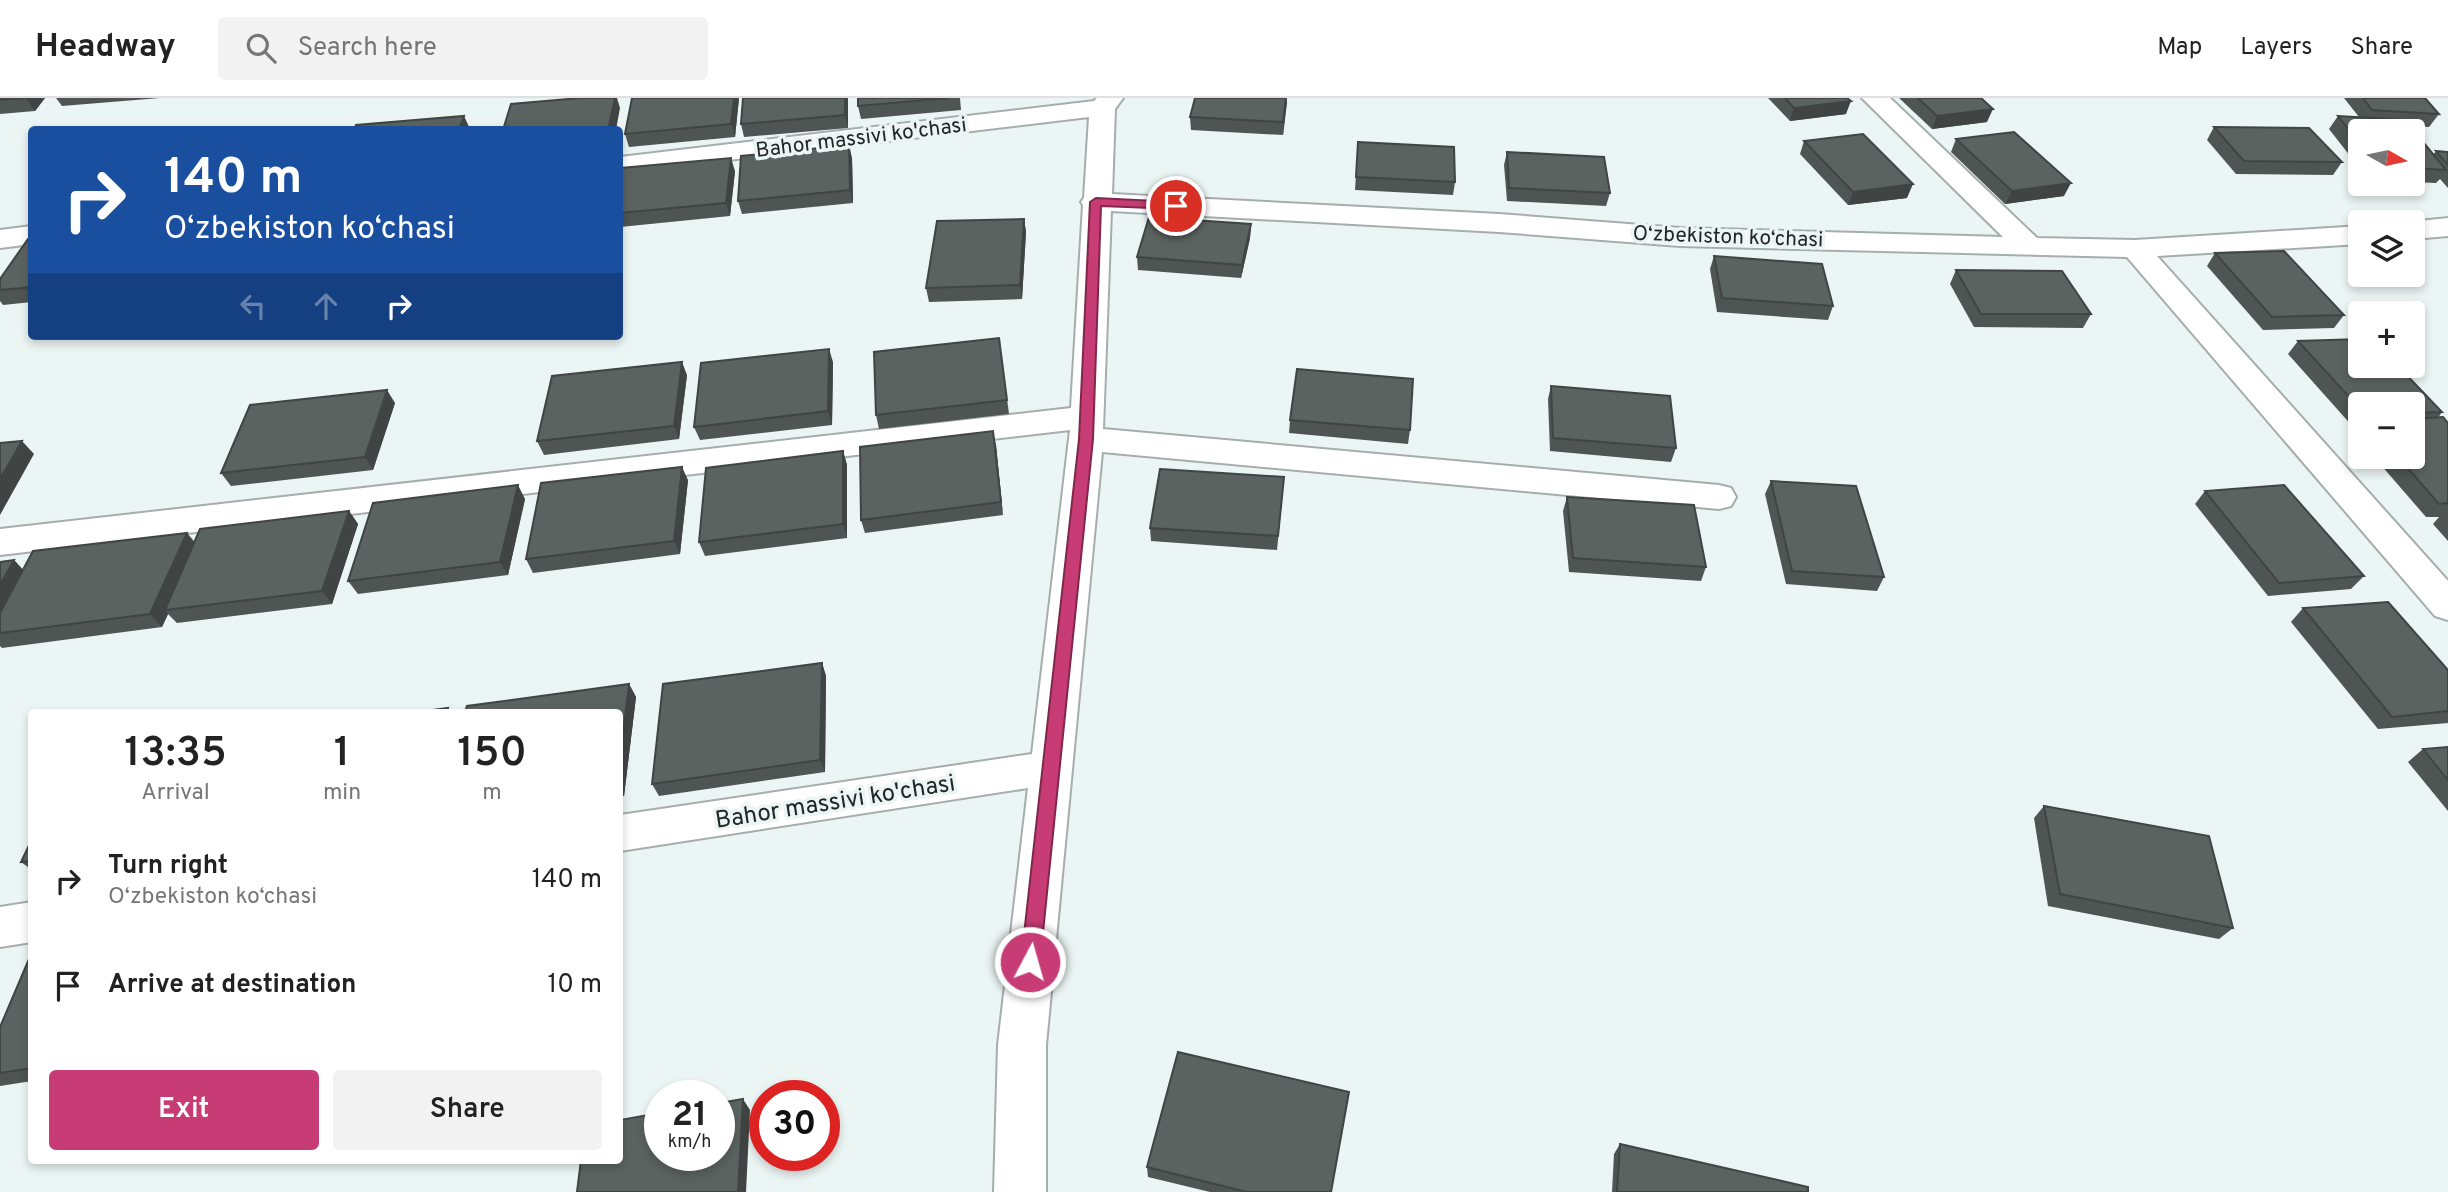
<!DOCTYPE html>
<html lang="en">
<head>
<meta charset="utf-8">
<style>
	body { margin:0; font-family:Overpass,sans-serif; background:#f2f2f2; color:#222; height:100vh; display:flex; flex-direction:column; font-size:26px; white-space:nowrap }
	* { box-sizing:border-box; margin:0 }
	p { font-size:23px; color:#767676 }
	.icon { flex:none; width:38px; height:38px; fill:none; stroke:currentColor; stroke-width:2; stroke-linecap:round; stroke-linejoin:round }
	.map { position:relative; flex:1; overflow:hidden }
	.details { position:absolute; left:28px; top:611px; width:595px; height:455px; display:flex; flex-direction:column; background:#fff; border-radius:7px; box-shadow:0 4px 10px #0003 }
	.details>* { flex:none }
	.top-card { position:absolute; left:28px; top:28px; width:595px; height:214px; border-radius:7px; box-shadow:0 4px 10px #0003; background:#1a4fa0; color:#fff; overflow:hidden }
	.needle { width:46px; rotate:99deg }
	.buttons { position:absolute; left:2348px; top:21px; display:grid; gap:14px }
	.buttons a { display:grid; place-items:center; width:77px; height:77px; border-radius:7px; background:#fff; box-shadow:0 4px 10px #0003; font-size:35px }
	.speed { position:absolute; left:644px; top:982px; display:flex; gap:14px; font-size:35px; font-weight:700; text-align:center }
	.speed>* { display:grid; place-content:center; width:91px; height:91px; border-radius:50%; background:#fff; box-shadow:0 4px 10px #0003; line-height:1 }
	.speed small { font-size:18px; font-weight:400 }
	.speed .limit { border:10px solid #d22; background:#fff; color:#111 }
	.pin { position:absolute; display:grid; place-items:center; width:60px; height:60px; color:#fff; margin:-30px; border:4px solid #fff; border-radius:50%; box-shadow:0 2px 7px #0007 }
	.me { position:absolute; width:77px; margin:-38px; rotate:6deg; stroke-linejoin:round; filter:drop-shadow(0 0 5px #0008) }
	.turn { display:flex; align-items:center; gap:24px; height:147px; padding:0 21px; font-size:32px }
	.turn .icon { width:91px; height:91px; stroke-width:2.5 }
	.turn b { display:block; font-size:49px; line-height:60px }
	.lanes { display:flex; align-items:center; height:66px; padding:0 21px; background:#0003; justify-content:center; gap:35px; direction:ltr }
	.lanes .off { opacity:.35 }
	.eta { display:flex; justify-content:space-evenly; align-items:center; height:119px; text-align:center }
	.eta b { font-size:42px; font-weight:600; line-height:49px }
	.action { display:flex; gap:14px; margin-top:auto; padding:14px 21px }
	.action a { flex:1; height:80px; border-radius:7px; background:#c73c74; color:#fff; font-size:28px; font-weight:600; line-height:80px; text-align:center }
	.action a+a { background:#f2f2f2; color:#222 }
	ul { padding:0; list-style:none }
	li { display:flex; align-items:center; gap:21px; height:105px; padding:0 21px }
	li div { flex:1 }
	li b { display:block; font-size:26px }
	li em { font-style:normal }
	header { display:flex; align-items:center; gap:42px; box-sizing:border-box; height:98px; padding:0 35px; background:#fff; border-bottom:2px solid #e0e0e0 }
	header strong { font-size:33px }
	nav { display:flex; gap:38px; margin-inline-start:auto; font-size:24px }
	.search { width:490px; height:63px; background:#f2f2f2; display:flex; align-items:center; gap:18px; box-sizing:border-box; padding:0 24px; border-radius:7px; color:#767676; font-size:26px }
	.map>svg:first-child { display:block }
	.lines { fill:none; stroke-linecap:round; stroke-linejoin:round }
	.minor-casing { stroke:#a5aead; stroke-width:4 }
	.minor { fill:#fff; fill-rule:evenodd }
	.wall { fill:#4e5553 }
	.shaded-wall { fill:#404544 }
	.building { fill:#5b6361; stroke:#404544; stroke-width:2 }
	.route { fill:#c73c74; stroke:#81274b; stroke-width:2 }
	.labels { text-anchor:middle; stroke-width:7; stroke-linejoin:round; paint-order:stroke }
	.far-street-label { font-size:21px; fill:#222524; stroke:#ebf5f3 }
	.street-label { font-size:24px; fill:#222524; stroke:#ebf5f3 }
</style>
</head>
<body>
<header>
<strong>Headway</strong>
<div class="search"><svg class="icon" aria-label="search" viewBox="0 0 24 24"><circle cx="10" cy="10" r="6"/><path d="M15 15l6 6"/></svg>Search here</div>
<nav><a>Map</a><a>Layers</a><a>Share</a></nav>
</header>
<div class="map">
<svg width="2448" height="1094" viewBox="0 0 2448 1094">
	<rect width="100%" height="100%" fill="#ebf5f3"/>
	<g class="lines">
		<g class="minor-casing">
			<g id="minor">
				<path d="M1097 0H1123L1115 11 1112 96 1499 116 1680 130 2003 139 1862 0H1890L2037 140 2135 142 2361 128V146L2157 158 2448 483V522L2435 518 2127 159 1680 148 1499 134 1111 113 1103 331 1719 387 1731 390 1736 399 1731 408 1719 411 1102 354 1046 947V1094H994L998 947 1028 690 620 753V717L1032 656 1070 332 0 457V431L1071 310 1083 107 1081 104 1084 100 1089 19 620 75V59L1094 3Z"/>
				<path d="M2448 120V138L2413 141V124H2410Z"/>
				<path d="M32 128V146L0 150V132Z"/>
				<path d="M32 804V844L0 849V809Z"/>
			</g>
		</g>
		<use href="#minor" class="minor"/>
	</g>
	<g class="wall">
		<path d="M0 0H45L35 13 0 16Z"/>
		<path d="M56 0H160L62 8Z"/>
		<path d="M739 0 735 39 629 49 625 36Z"/>
		<path d="M743 0H848V30L744 39 741 26Z"/>
		<path d="M858 0H960L961 12 861 21 858 8Z"/>
		<path d="M1195 0H1287L1283 37 1191 32 1190 19Z"/>
		<path d="M1768 0H1847L1846 16 1790 23Z"/>
		<path d="M1899 0H1981L1987 24 1932 31Z"/>
		<path d="M2344 0H2425L2439 16 2429 29 2409 28 2433 57 2436 53 2448 54V90L2440 81 2436 85 2413 84V33H2361V72L2329 31 2338 18 2359 19Z"/>
		<path d="M2214 29 2342 64 2333 77 2236 76 2207 42Z"/>
		<path d="M1956 41 2064 98 2005 106 1951 54Z"/>
		<path d="M1804 43 1907 100 1848 107 1800 56Z"/>
		<path d="M1358 44 1455 84 1453 97 1355 92Z"/>
		<path d="M1507 54 1610 95 1606 108 1507 103 1504 67Z"/>
		<path d="M852 60 853 105 742 116 738 103Z"/>
		<path d="M735 73 730 118 620 129V76Z"/>
		<path d="M1024 121 1026 134 1022 201 929 204 926 190Z"/>
		<path d="M1251 126 1250 140 1241 180 1138 172 1137 159Z"/>
		<path d="M32 141V204L3 207 0 203V181Z"/>
		<path d="M2215 155 2344 217 2334 230 2263 232 2207 168Z"/>
		<path d="M1714 158 1833 208 1828 222 1717 214 1710 171Z"/>
		<path d="M1956 172 2091 216 2083 230 1974 229 1950 186Z"/>
		<path d="M2298 243 2442 314 2438 320 2448 325V443L2433 426 2439 419H2426L2374 359H2413V306H2361V343L2354 336 2359 330H2354L2288 256Z"/>
		<path d="M1001 254 1009 316 879 331 876 317Z"/>
		<path d="M833 264 832 327 700 342 694 329Z"/>
		<path d="M687 277 679 341 544 357 537 343Z"/>
		<path d="M1551 288 1676 350 1671 364 1550 353 1548 301Z"/>
		<path d="M395 305 373 372 231 388 221 375Z"/>
		<path d="M1290 322 1410 332 1408 346 1289 335Z"/>
		<path d="M996 347 1003 417 865 435 861 422Z"/>
		<path d="M843 353 847 367V440L705 458 699 444Z"/>
		<path d="M688 382 680 456 533 475 526 461Z"/>
		<path d="M1771 383 1884 479 1877 493 1786 486 1765 396Z"/>
		<path d="M1283 392 1277 452 1151 443 1150 430Z"/>
		<path d="M2205 393 2364 478 2351 491 2268 498 2195 406Z"/>
		<path d="M1567 399 1706 469 1701 483 1569 474 1563 413Z"/>
		<path d="M525 401 508 477 358 496 348 483Z"/>
		<path d="M349 413 358 426 332 506 177 525 168 516 162 529 2 550 0 548V464L14 462 23 472 194 444Z"/>
		<path d="M2303 510 2448 572V625L2378 631 2291 524Z"/>
		<path d="M822 565 826 578 825 674 659 698 652 686Z"/>
		<path d="M629 586 636 599 624 698 620 699V614Z"/>
		<path d="M2448 649V713L2408 664 2423 651Z"/>
		<path d="M2044 708 2233 830 2219 841 2048 808 2034 720Z"/>
		<path d="M32 741V772L21 764Z"/>
		<path d="M32 854V983L0 988V929Z"/>
		<path d="M1620 1046 1808 1094H1612L1614 1056Z"/>
		<path d="M1147 1069 1331 1094H1210L1148 1079Z"/>
	</g>
	<g class="shaded-wall">
		<path d="M26 0H45L35 13Z"/>
		<path d="M615 0H617L620 10 616 32H608Z"/>
		<path d="M734 0H739L735 39 731 26Z"/>
		<path d="M845 0H848V30L845 17Z"/>
		<path d="M1286 0 1287 5 1283 37V24Z"/>
		<path d="M1851 3 1846 16 1790 23 1794 10Z"/>
		<path d="M1993 11 1987 24 1932 31 1937 18Z"/>
		<path d="M464 18 470 31V32H459Z"/>
		<path d="M849 47 852 60 853 105 850 92Z"/>
		<path d="M731 60 735 73 730 118 726 105Z"/>
		<path d="M2071 85 2064 98 2005 106 2012 93Z"/>
		<path d="M1913 86 1907 100 1848 107 1853 94Z"/>
		<path d="M1024 121 1026 134 1022 201 1020 187Z"/>
		<path d="M1251 126 1250 140 1241 180 1242 167Z"/>
		<path d="M829 251 833 264 832 327 828 313Z"/>
		<path d="M682 264 687 277 679 341 674 328Z"/>
		<path d="M387 292 395 305 373 372 365 359Z"/>
		<path d="M993 333 996 347 1003 417 1001 404Z"/>
		<path d="M22 343 34 356 0 417V381Z"/>
		<path d="M843 353 847 367V440L843 426Z"/>
		<path d="M682 369 688 382 680 456 674 443Z"/>
		<path d="M518 387 525 401 508 477 500 464Z"/>
		<path d="M349 413 358 426 332 506 322 493Z"/>
		<path d="M187 435 198 448 165 512 168 516 162 529 150 516Z"/>
		<path d="M14 462 27 476 0 525V487Z"/>
		<path d="M822 565 826 578 825 674 820 662Z"/>
		<path d="M629 586 636 599 624 698 620 691V660Z"/>
		<path d="M743 1001 750 1012 746 1094H738Z"/>
	</g>
	<g class="building">
		<path d="M0 0H26L0 2Z"/>
		<path d="M580 0H615L608 32H503L511 6Z"/>
		<path d="M632 0H734L731 26 625 36Z"/>
		<path d="M743 0H845V17L741 26Z"/>
		<path d="M858 0H949L858 8Z"/>
		<path d="M1195 0H1286L1283 24 1190 19Z"/>
		<path d="M1785 0H1847L1851 3 1794 10Z"/>
		<path d="M1918 0H1981L1993 11 1937 18Z"/>
		<path d="M2363 0H2425L2439 16 2372 12Z"/>
		<path d="M464 18 459 32H354L356 27Z"/>
		<path d="M2338 18 2405 22 2446 72 2413 70V33H2361V47Z"/>
		<path d="M2214 29 2309 30 2342 64 2244 63Z"/>
		<path d="M2014 34 2071 85 2012 93 1956 41Z"/>
		<path d="M1863 36 1913 86 1853 94 1804 43Z"/>
		<path d="M1358 44 1454 49 1455 84 1356 79Z"/>
		<path d="M849 47 850 92 738 103 741 58Z"/>
		<path d="M2436 53 2448 54V67Z"/>
		<path d="M1507 54 1604 59 1610 95 1509 90Z"/>
		<path d="M731 60 726 105 620 115V76L621 70Z"/>
		<path d="M1149 119 1251 126 1242 167 1137 159Z"/>
		<path d="M1024 121 1020 187 926 190 937 123Z"/>
		<path d="M28 141H32V189L0 192V181Z"/>
		<path d="M2284 153 2344 217 2272 219 2215 155Z"/>
		<path d="M1714 158 1822 166 1833 208 1722 200Z"/>
		<path d="M1956 172 2062 173 2091 216H1981Z"/>
		<path d="M999 240 1007 302 876 317 874 254Z"/>
		<path d="M2361 241V268H2398L2442 314 2413 315V306H2361V312L2298 243Z"/>
		<path d="M829 251 828 313 694 329 701 265Z"/>
		<path d="M682 264 674 328 537 343 552 278Z"/>
		<path d="M1297 271 1413 281 1410 332 1290 322Z"/>
		<path d="M1551 288 1670 298 1676 350 1553 340Z"/>
		<path d="M387 292 365 359 221 375 250 307Z"/>
		<path d="M2443 319 2448 325V405L2439 406 2398 359H2413V321Z"/>
		<path d="M993 333 1001 404 861 422 860 349Z"/>
		<path d="M22 343 0 381V345Z"/>
		<path d="M843 353V426L699 444 706 370Z"/>
		<path d="M682 369 674 443 526 461 541 385Z"/>
		<path d="M1160 371 1284 379 1278 438 1150 430Z"/>
		<path d="M1771 383 1856 388 1884 479 1792 473Z"/>
		<path d="M518 387 500 464 348 483 373 405Z"/>
		<path d="M2284 387 2364 478 2279 485 2205 393Z"/>
		<path d="M1567 399 1694 407 1706 469 1573 460Z"/>
		<path d="M349 413 322 493 165 512 200 431Z"/>
		<path d="M187 435 150 516 0 535V515L33 453Z"/>
		<path d="M14 462 0 487V464Z"/>
		<path d="M2388 504 2448 572V613L2392 619 2303 510Z"/>
		<path d="M822 565 820 662 652 686 663 586Z"/>
		<path d="M629 586 620 660V614H465L467 608Z"/>
		<path d="M448 610 447 614H417Z"/>
		<path d="M2448 649V682L2423 651Z"/>
		<path d="M2044 708 2209 738 2233 830 2060 796Z"/>
		<path d="M32 741V763L21 764Z"/>
		<path d="M32 854V970L0 975V929Z"/>
		<path d="M1178 954 1349 994 1331 1094H1247L1147 1069Z"/>
		<path d="M743 1001 738 1094H577L581 1062H620V1022L660 1015V1057H719V1005Z"/>
		<path d="M1620 1046 1808 1089V1094H1617Z"/>
	</g>
	<path class="route" d="M1096 100 1176 104 1182 108 1176 111 1101 108 1093 341 1040 864 1037 870 1030 872 1023 870 1021 864 1079 341 1090 104Z"/>
	<g class="labels">
		<g class="far-street-label">
			<text transform="translate(861 39) rotate(-7)" y="7">Bahor massivi ko'chasi</text>
			<text transform="translate(1728 138) rotate(2)" y="7">O‘zbekiston ko‘chasi</text>
		</g>
		<g class="street-label">
			<text transform="translate(835 703) rotate(-9)" y="8">Bahor massivi ko'chasi</text>
		</g>
	</g>
</svg>
<div class="buttons">
<a><svg class="needle" viewBox="-14 -14 28 28"><path d="M0-13l5 13h-10z" fill="#e53935"/><path d="M0 13l5-13h-10z" fill="#767676"/></svg></a>
<a><svg class="icon" aria-label="layers" viewBox="0 0 24 24"><path d="M12 4l9 5-9 5-9-5zM3 14l9 5 9-5"/></svg></a>
<a>+</a>
<a>−</a>
</div>
<div class="speed"><div>21<small>km/h</small></div><div class="limit">30</div></div>
<div class="pin" style="left:1176px;top:108px;background:#d93025"><svg class="icon" aria-label="arrive" viewBox="0 0 24 24"><path d="M6 21V4h12l-3 4 3 4H6"/></svg></div>
<svg class="me" style="left:1030px;top:864px" viewBox="-20 -20 40 40"><circle r="17" fill="#c73c74" stroke="#fff" stroke-width="3"/><path d="M0-11L8 9 0 5-8 9z" fill="#fff"/></svg>
<div class="top-card">
<div class="turn"><svg class="icon" aria-label="right" viewBox="0 0 24 24"><path d="M7 20v-9h11M14 6l5 5-5 5"/></svg><div><b>140 m</b>O‘zbekiston ko‘chasi</div></div>
<div class="lanes"><svg class="icon off" aria-label="left" viewBox="0 0 24 24"><path d="M17 20v-9H6M10 6l-5 5 5 5"/></svg><svg class="icon off" aria-label="ahead" viewBox="0 0 24 24"><path d="M12 20V5M6 11l6-6 6 6"/></svg><svg class="icon" aria-label="right" viewBox="0 0 24 24"><path d="M7 20v-9h11M14 6l5 5-5 5"/></svg></div>
</div>
<section class="details">
<div class="eta">
<div><b>13:35</b><p>Arrival</p></div>
<div><b>1</b><p>min</p></div>
<div><b>150</b><p>m</p></div>
</div>
<ul>
<li><svg class="icon" aria-label="right" viewBox="0 0 24 24"><path d="M7 20v-9h11M14 6l5 5-5 5"/></svg><div><b>Turn right</b><p>O‘zbekiston ko‘chasi</p></div><em>140 m</em></li>
<li><svg class="icon" aria-label="arrive" viewBox="0 0 24 24"><path d="M6 21V4h12l-3 4 3 4H6"/></svg><div><b>Arrive at destination</b></div><em>10 m</em></li>
</ul>
<div class="action"><a>Exit</a><a>Share</a></div>
</section>
</div>
</body>
</html>
